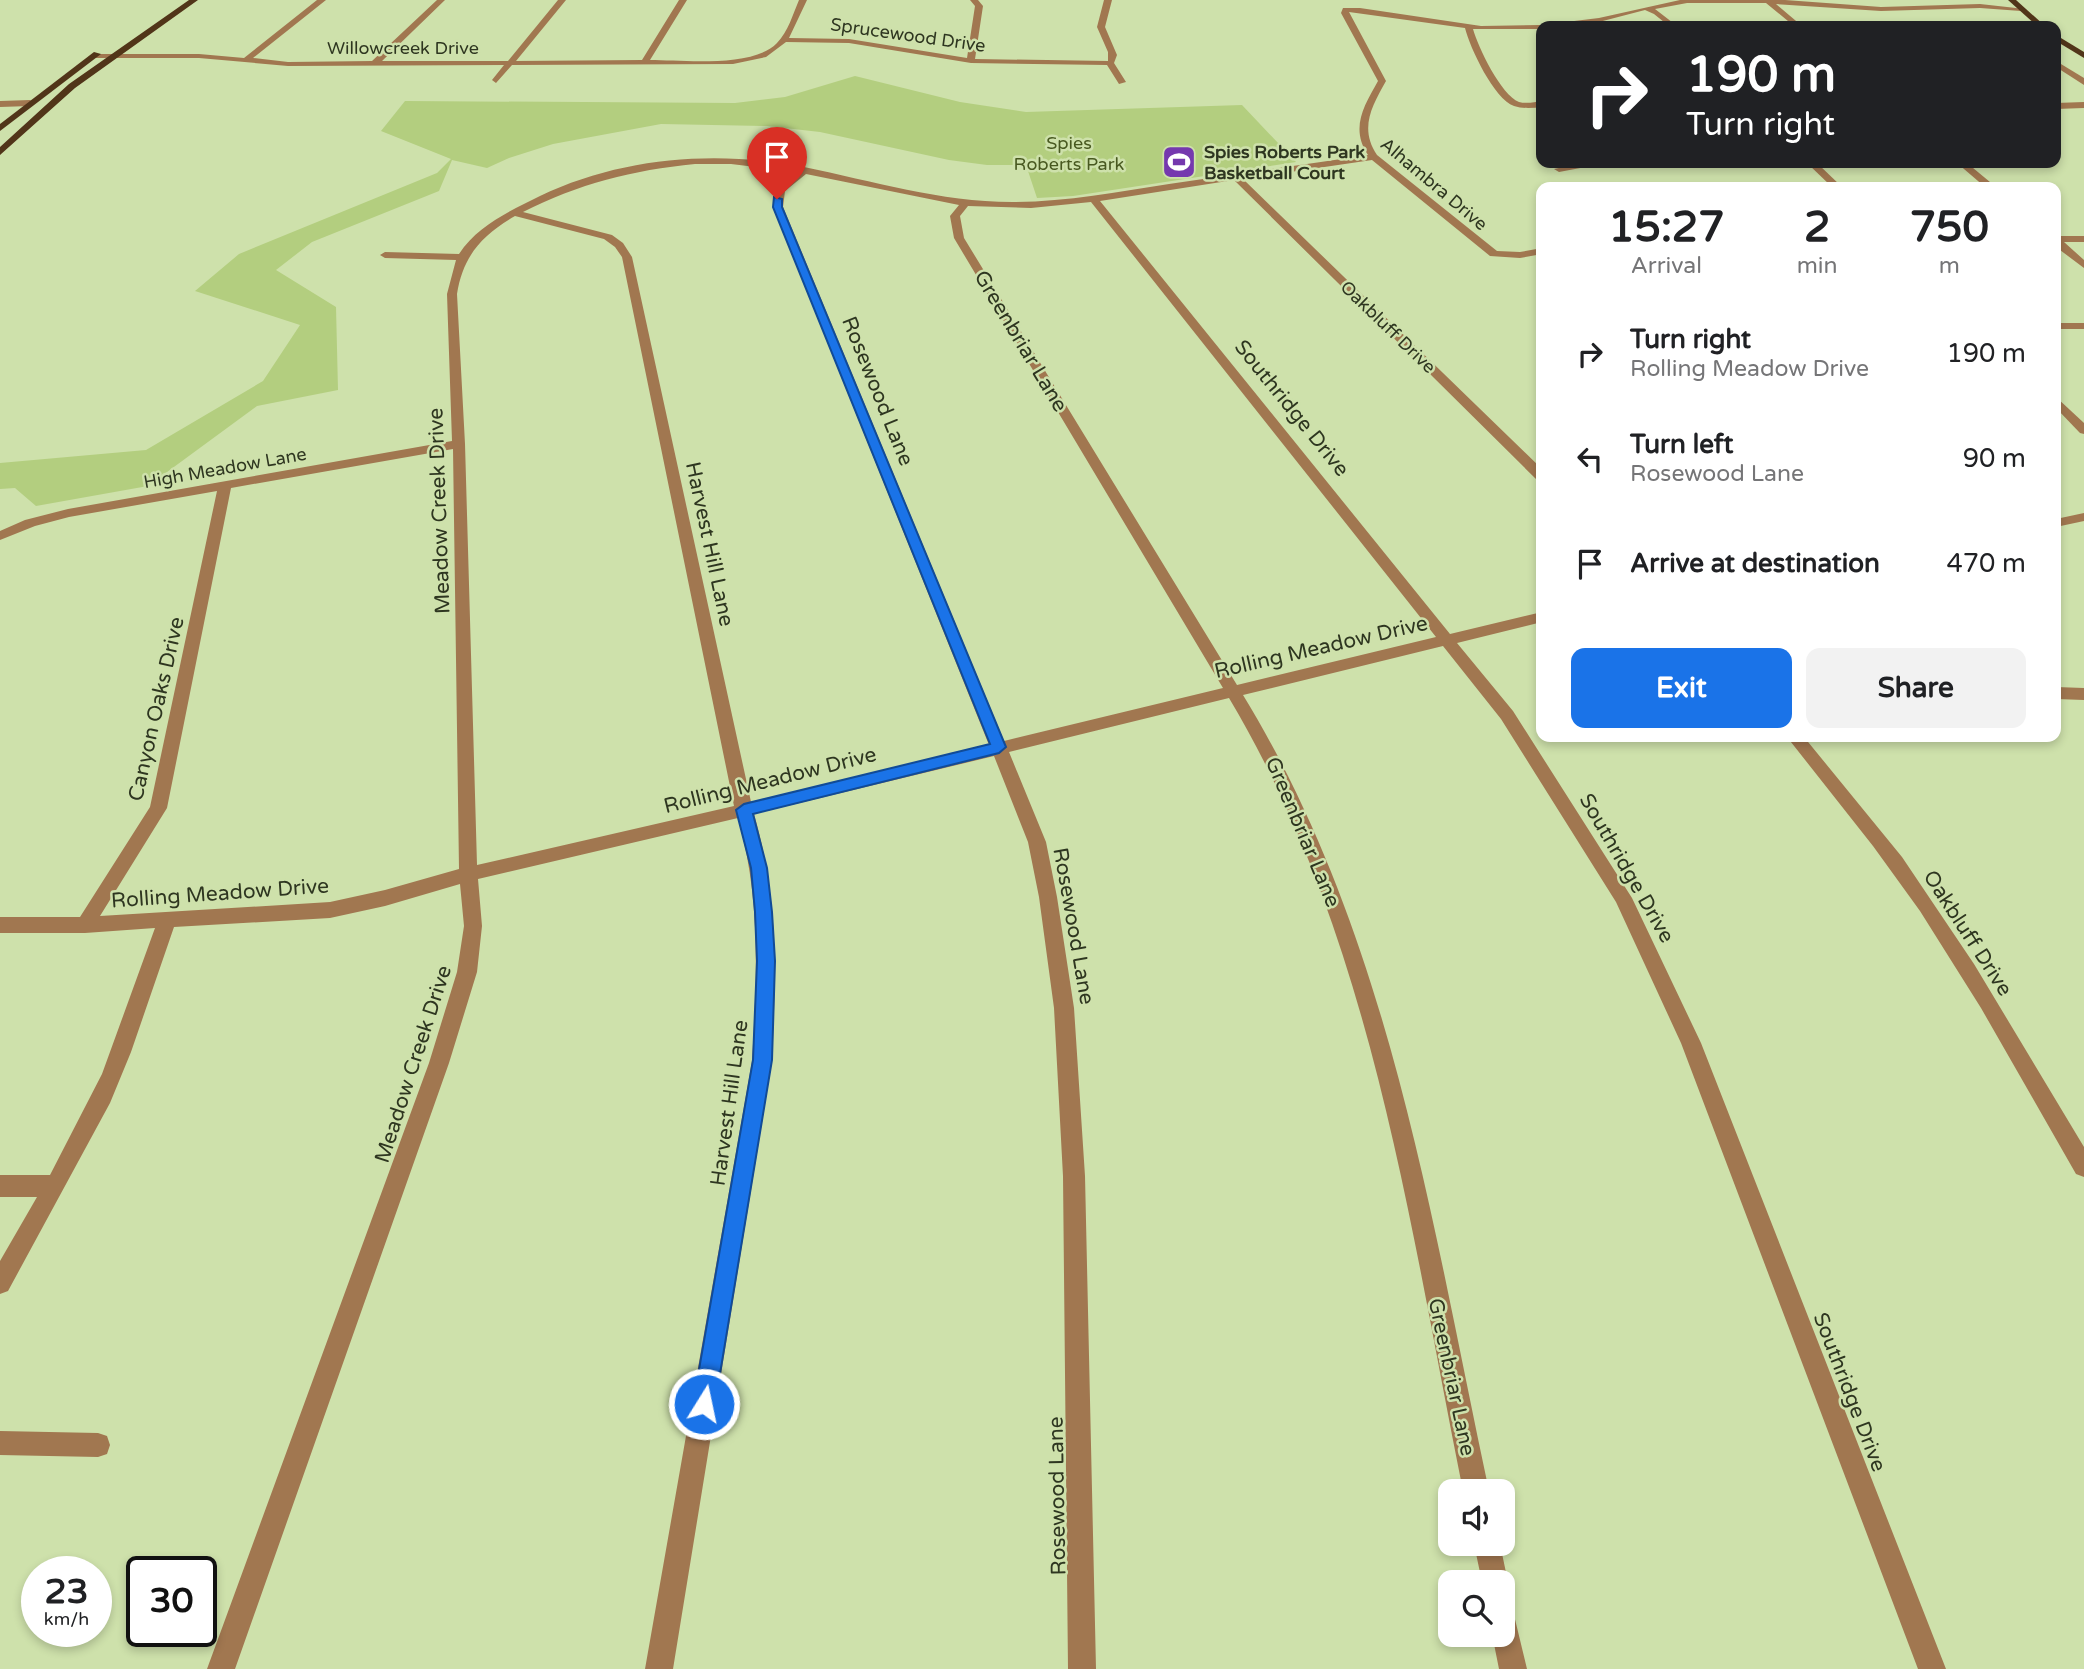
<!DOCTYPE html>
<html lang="en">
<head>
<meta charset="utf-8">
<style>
	body { margin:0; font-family:"Varela Round",sans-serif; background:#f2f2f2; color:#202124; height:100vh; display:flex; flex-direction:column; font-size:26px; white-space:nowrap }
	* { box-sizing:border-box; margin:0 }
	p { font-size:23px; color:#757577 }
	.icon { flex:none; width:38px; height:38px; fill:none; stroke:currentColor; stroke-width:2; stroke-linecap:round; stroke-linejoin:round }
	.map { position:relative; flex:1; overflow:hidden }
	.sheet { position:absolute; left:1536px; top:182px; width:525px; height:560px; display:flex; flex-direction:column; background:#fff; border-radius:14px; box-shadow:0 4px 10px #0003 }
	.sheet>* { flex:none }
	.banner { position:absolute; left:1536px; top:21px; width:525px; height:147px; border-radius:14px; box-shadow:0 4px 10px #0003; background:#202124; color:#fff; overflow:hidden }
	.tools { position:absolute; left:1438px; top:1479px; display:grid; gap:14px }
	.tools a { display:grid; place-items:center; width:77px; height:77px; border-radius:14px; background:#fff; box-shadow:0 4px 10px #0003; font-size:35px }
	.speed { position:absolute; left:21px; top:1556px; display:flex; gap:14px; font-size:35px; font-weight:700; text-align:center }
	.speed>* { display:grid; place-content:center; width:91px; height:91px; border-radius:50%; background:#fff; box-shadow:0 4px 10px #0003; line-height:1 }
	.speed small { font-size:18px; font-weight:400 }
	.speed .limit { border:4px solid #111; border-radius:10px; background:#fff; color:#111 }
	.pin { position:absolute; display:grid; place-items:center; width:60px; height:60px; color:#fff; margin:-72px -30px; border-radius:50% 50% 50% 0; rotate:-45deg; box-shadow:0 0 7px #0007 }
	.pin .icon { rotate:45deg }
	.me { position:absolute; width:77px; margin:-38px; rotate:10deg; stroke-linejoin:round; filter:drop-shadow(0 0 5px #0008) }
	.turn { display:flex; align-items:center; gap:24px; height:147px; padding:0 35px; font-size:32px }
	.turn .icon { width:91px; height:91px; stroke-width:2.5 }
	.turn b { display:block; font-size:49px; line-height:60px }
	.eta { display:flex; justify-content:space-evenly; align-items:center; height:119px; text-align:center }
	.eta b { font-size:42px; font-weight:800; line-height:49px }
	.primary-button { display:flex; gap:14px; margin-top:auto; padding:14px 35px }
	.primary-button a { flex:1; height:80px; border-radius:14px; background:#1a73e8; color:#fff; font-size:28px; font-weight:800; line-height:80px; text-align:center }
	.primary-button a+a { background:#f2f2f2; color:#202124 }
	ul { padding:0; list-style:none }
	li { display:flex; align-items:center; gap:21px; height:105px; padding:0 35px }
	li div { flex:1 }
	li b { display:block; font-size:26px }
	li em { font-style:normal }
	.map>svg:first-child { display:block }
	.green { fill:#b3ce7f }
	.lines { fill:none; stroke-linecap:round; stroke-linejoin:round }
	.minor { fill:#a17750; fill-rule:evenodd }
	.major { fill:#513519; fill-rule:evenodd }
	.route { fill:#1a73e8; stroke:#114b97; stroke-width:2 }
	.labels { text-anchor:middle; stroke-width:5; stroke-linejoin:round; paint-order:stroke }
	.far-street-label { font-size:18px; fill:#2e3620; stroke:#cee1ab }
	.far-park-label { font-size:18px; fill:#485920; stroke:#cee1ab }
	.far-poi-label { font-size:18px; font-weight:bold; fill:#2e3620; stroke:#cee1ab; text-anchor:start }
	.street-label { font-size:21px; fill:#2e3620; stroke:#cee1ab }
</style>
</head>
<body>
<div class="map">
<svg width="2084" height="1669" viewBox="0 0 2084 1669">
	<rect width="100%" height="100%" fill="#cee1ab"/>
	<path class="green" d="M855 76 960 102 1026 112 1242 105 1296 162 1073 196 1037 198 1026 165H987L949 160 820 132 767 126 661 124 553 144 509 158 487 168 452 160 439 191 312 242 276 270 336 307 338 390 257 406 148 486 36 506 15 488 0 489V463L146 450 263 381 300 325 195 291 239 254 437 173 451 159 381 131 405 101 735 103 785 97Z"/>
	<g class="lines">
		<g class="minor">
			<path d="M317 0H326L253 58 288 62 372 61 437 0H445L382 61H508L558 0H566L516 61 642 60 679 0H687L650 60C683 60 753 68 777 43 788 32 793 14 799 0H807L789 38 849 39 967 58 975 6 970 0H978L983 6 975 59 1108 61V52L1097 27 1104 0H1112L1105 27 1117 55 1114 63 1126 82 1119 84 1107 65 971 63 849 43 786 42 766 57 733 64 512 65 496 83 492 80 504 65 288 66 199 58H94L90 56 94 54H199L244 58Z"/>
			<path d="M1680 0H1785L1881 7 1980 4 2025 9 2021 11 1980 8 1881 11 1776 4 1802 26H1794L1766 3H1687L1655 9 1677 26H1669L1654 14 1645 10 1599 22 1542 26V29H1473C1478 47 1501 95 1519 102 1526 104 1535 102 1542 101V107C1533 108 1523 109 1514 106 1494 99 1470 48 1465 28L1349 12 1386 81C1372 106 1359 128 1377 155L1497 251 1520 252 1542 248V254L1520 258 1490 256 1372 160 1243 179 1542 469V481L1537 480 1234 180 1100 201 1450 634 1542 612V622L1457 643 1513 711 1632 898 1701 1043 1946 1669H1918L1681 1043 1616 902 1501 719 1443 646 1243 695C1390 935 1431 1220 1489 1491H1463C1409 1222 1372 938 1229 698L1009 752 1046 842 1057 897 1074 1008 1085 1176 1096 1669H1068L1063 1176 1054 1008 1039 897 1028 842 994 756 754 814C779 901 776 972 772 1061L673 1669H645L752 1061C757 978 761 899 738 818L478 879 482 926 477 972 449 1063 235 1669H207L429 1063 457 972 464 926 460 884 385 906 330 918 174 927 131 1052 110 1103 8 1291 0 1294V1261L37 1197H0V1175H50L102 1074 155 928 85 933H0V917H80L150 807 217 491 69 517 35 526 0 540V531L25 520 68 509 452 441 447 294 456 260 385 258 380 255 385 252 459 254C478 225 510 211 540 196 622 157 716 150 804 167 873 181 940 202 1012 202 1065 202 1117 192 1169 184 1235 174 1302 165 1368 155 1350 128 1364 106 1378 81L1341 13 1343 8H1360L1481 26 1541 25 1599 18ZM695 164H731L797 172 775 190 773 207 989 745 751 802 632 257 623 243 612 235 523 212C578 184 633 170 695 164ZM806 174 959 205 950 216 954 238 1223 688 1004 741 783 207 785 191ZM1091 202 1436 637 1237 685 964 238 960 216 968 206 1031 208ZM515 216 604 239 615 247 622 257 734 806 477 865 465 444 457 294C463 256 482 235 515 216ZM453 449 459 869 385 890 330 902 100 916 167 808 231 488Z"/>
			<path d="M2056 61 2084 78V85L2056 67Z"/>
			<path d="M0 101 30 100 34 103 30 106 0 107Z"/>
			<path d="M2084 102V108L2056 109V103Z"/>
			<path d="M1583 163H1607L1559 172 1554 169Z"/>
			<path d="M1807 163H1817L1842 187H1832Z"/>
			<path d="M1957 163H1967L1996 187H1985Z"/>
			<path d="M2056 236H2084V242H2064L2084 260V268L2056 247Z"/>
			<rect x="2056" y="323" width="28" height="6"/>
			<path d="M2056 397 2084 423V434L2080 433 2056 408Z"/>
			<path d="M2084 513V521L2056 527V519Z"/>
			<path d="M2056 687 2084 688V700L2056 699Z"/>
			<path d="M1787 737H1804L1902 857 1974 964 2084 1147V1177L2076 1174 1981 1008 1920 911 1873 846Z"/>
			<path d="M0 1431 98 1433 107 1436 110 1445 107 1454 98 1457 0 1455Z"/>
			<path d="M1474 1544H1500L1508 1582 1504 1591 1503 1582H1482Z"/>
			<path d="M1503 1608 1513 1611 1527 1669H1499L1492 1634H1503Z"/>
		</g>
		<g class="major">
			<path d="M189 0H198L75 88 0 155V147L69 84Z"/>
			<path d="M2008 0H2016L2045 26H2037Z"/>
			<path d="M2056 35 2084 52V58L2056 41Z"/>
			<path d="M94 52 101 54 0 131V124Z"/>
		</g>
	</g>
	<path class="route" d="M774 197 782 199V207L1006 747 999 753 753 814 767 868 772 912 775 961 772 1060 715 1404 712 1412 704 1415 696 1412 693 1404 753 1060 757 961 755 912 751 868 736 810 744 804 990 744 773 207Z"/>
	<defs>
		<g id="stadium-square" transform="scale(1.75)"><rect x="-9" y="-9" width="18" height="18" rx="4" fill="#7538ae" stroke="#cee1ab"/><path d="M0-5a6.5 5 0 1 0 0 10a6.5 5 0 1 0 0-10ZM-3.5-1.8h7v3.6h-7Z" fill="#fff"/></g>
	</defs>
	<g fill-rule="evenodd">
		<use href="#stadium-square" x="1179" y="162"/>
	</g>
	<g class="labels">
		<g class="far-street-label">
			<text transform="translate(908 35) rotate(8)" y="6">Sprucewood Drive</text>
			<text x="403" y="54">Willowcreek Drive</text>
			<text transform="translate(1434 184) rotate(40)" y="6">Alhambra Drive</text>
			<text transform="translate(1388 327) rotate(44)" y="6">Oakbluff Drive</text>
			<text transform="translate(225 468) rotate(-10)" y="6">High Meadow Lane</text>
		</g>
		<g class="far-park-label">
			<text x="1069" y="149">Spies<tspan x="1069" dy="21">Roberts Park</tspan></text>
		</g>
		<g class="far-poi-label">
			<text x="1204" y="158">Spies Roberts Park<tspan x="1204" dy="21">Basketball Court</tspan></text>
		</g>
		<g class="street-label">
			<text transform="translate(1021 341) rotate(59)" y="7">Greenbriar Lane</text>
			<text transform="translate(878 391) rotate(68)" y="7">Rosewood Lane</text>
			<text transform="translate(1292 408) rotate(51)" y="7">Southridge Drive</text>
			<text transform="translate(439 511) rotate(-92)" y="7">Meadow Creek Drive</text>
			<text transform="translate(710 544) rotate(78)" y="7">Harvest Hill Lane</text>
			<text transform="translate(1321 647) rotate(-13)" y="7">Rolling Meadow Drive</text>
			<text transform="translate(156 709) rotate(-77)" y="7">Canyon Oaks Drive</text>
			<text transform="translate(770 780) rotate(-14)" y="7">Rolling Meadow Drive</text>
			<text transform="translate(1303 832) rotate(67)" y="7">Greenbriar Lane</text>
			<text transform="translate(1627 868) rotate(60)" y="7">Southridge Drive</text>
			<text transform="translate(220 893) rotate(-4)" y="7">Rolling Meadow Drive</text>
			<text transform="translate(1074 926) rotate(80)" y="7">Rosewood Lane</text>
			<text transform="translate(1968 933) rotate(57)" y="7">Oakbluff Drive</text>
			<text transform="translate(413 1064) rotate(-72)" y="7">Meadow Creek Drive</text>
			<text transform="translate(729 1103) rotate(-82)" y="7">Harvest Hill Lane</text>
			<text transform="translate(1452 1377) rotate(78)" y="7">Greenbriar Lane</text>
			<text transform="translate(1850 1392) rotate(69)" y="7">Southridge Drive</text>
			<text transform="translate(1057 1496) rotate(-91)" y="7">Rosewood Lane</text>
		</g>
	</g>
</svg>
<div class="tools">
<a><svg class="icon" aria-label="sound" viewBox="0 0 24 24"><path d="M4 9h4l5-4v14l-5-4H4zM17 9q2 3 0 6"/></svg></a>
<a><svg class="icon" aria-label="search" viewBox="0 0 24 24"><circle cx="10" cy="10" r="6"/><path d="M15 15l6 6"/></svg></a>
</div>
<div class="speed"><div>23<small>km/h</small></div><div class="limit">30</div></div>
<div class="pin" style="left:777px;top:199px;background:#d93025"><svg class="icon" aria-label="arrive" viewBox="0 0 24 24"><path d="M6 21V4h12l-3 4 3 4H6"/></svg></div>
<svg class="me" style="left:704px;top:1404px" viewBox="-20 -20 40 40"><circle r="17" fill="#1a73e8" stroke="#fff" stroke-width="3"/><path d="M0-11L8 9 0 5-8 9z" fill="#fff"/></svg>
<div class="banner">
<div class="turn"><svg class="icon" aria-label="right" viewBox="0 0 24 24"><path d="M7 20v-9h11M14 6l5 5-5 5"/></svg><div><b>190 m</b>Turn right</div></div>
</div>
<section class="sheet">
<div class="eta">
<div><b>15:27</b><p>Arrival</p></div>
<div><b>2</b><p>min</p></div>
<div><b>750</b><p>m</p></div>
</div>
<ul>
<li><svg class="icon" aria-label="right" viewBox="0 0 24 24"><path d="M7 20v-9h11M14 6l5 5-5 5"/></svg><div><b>Turn right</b><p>Rolling Meadow Drive</p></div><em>190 m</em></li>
<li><svg class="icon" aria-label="left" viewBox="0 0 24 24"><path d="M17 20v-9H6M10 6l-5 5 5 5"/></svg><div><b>Turn left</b><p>Rosewood Lane</p></div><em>90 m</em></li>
<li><svg class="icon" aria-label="arrive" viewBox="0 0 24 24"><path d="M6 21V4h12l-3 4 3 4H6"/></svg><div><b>Arrive at destination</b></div><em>470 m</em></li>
</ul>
<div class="primary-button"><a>Exit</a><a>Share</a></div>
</section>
</div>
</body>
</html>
